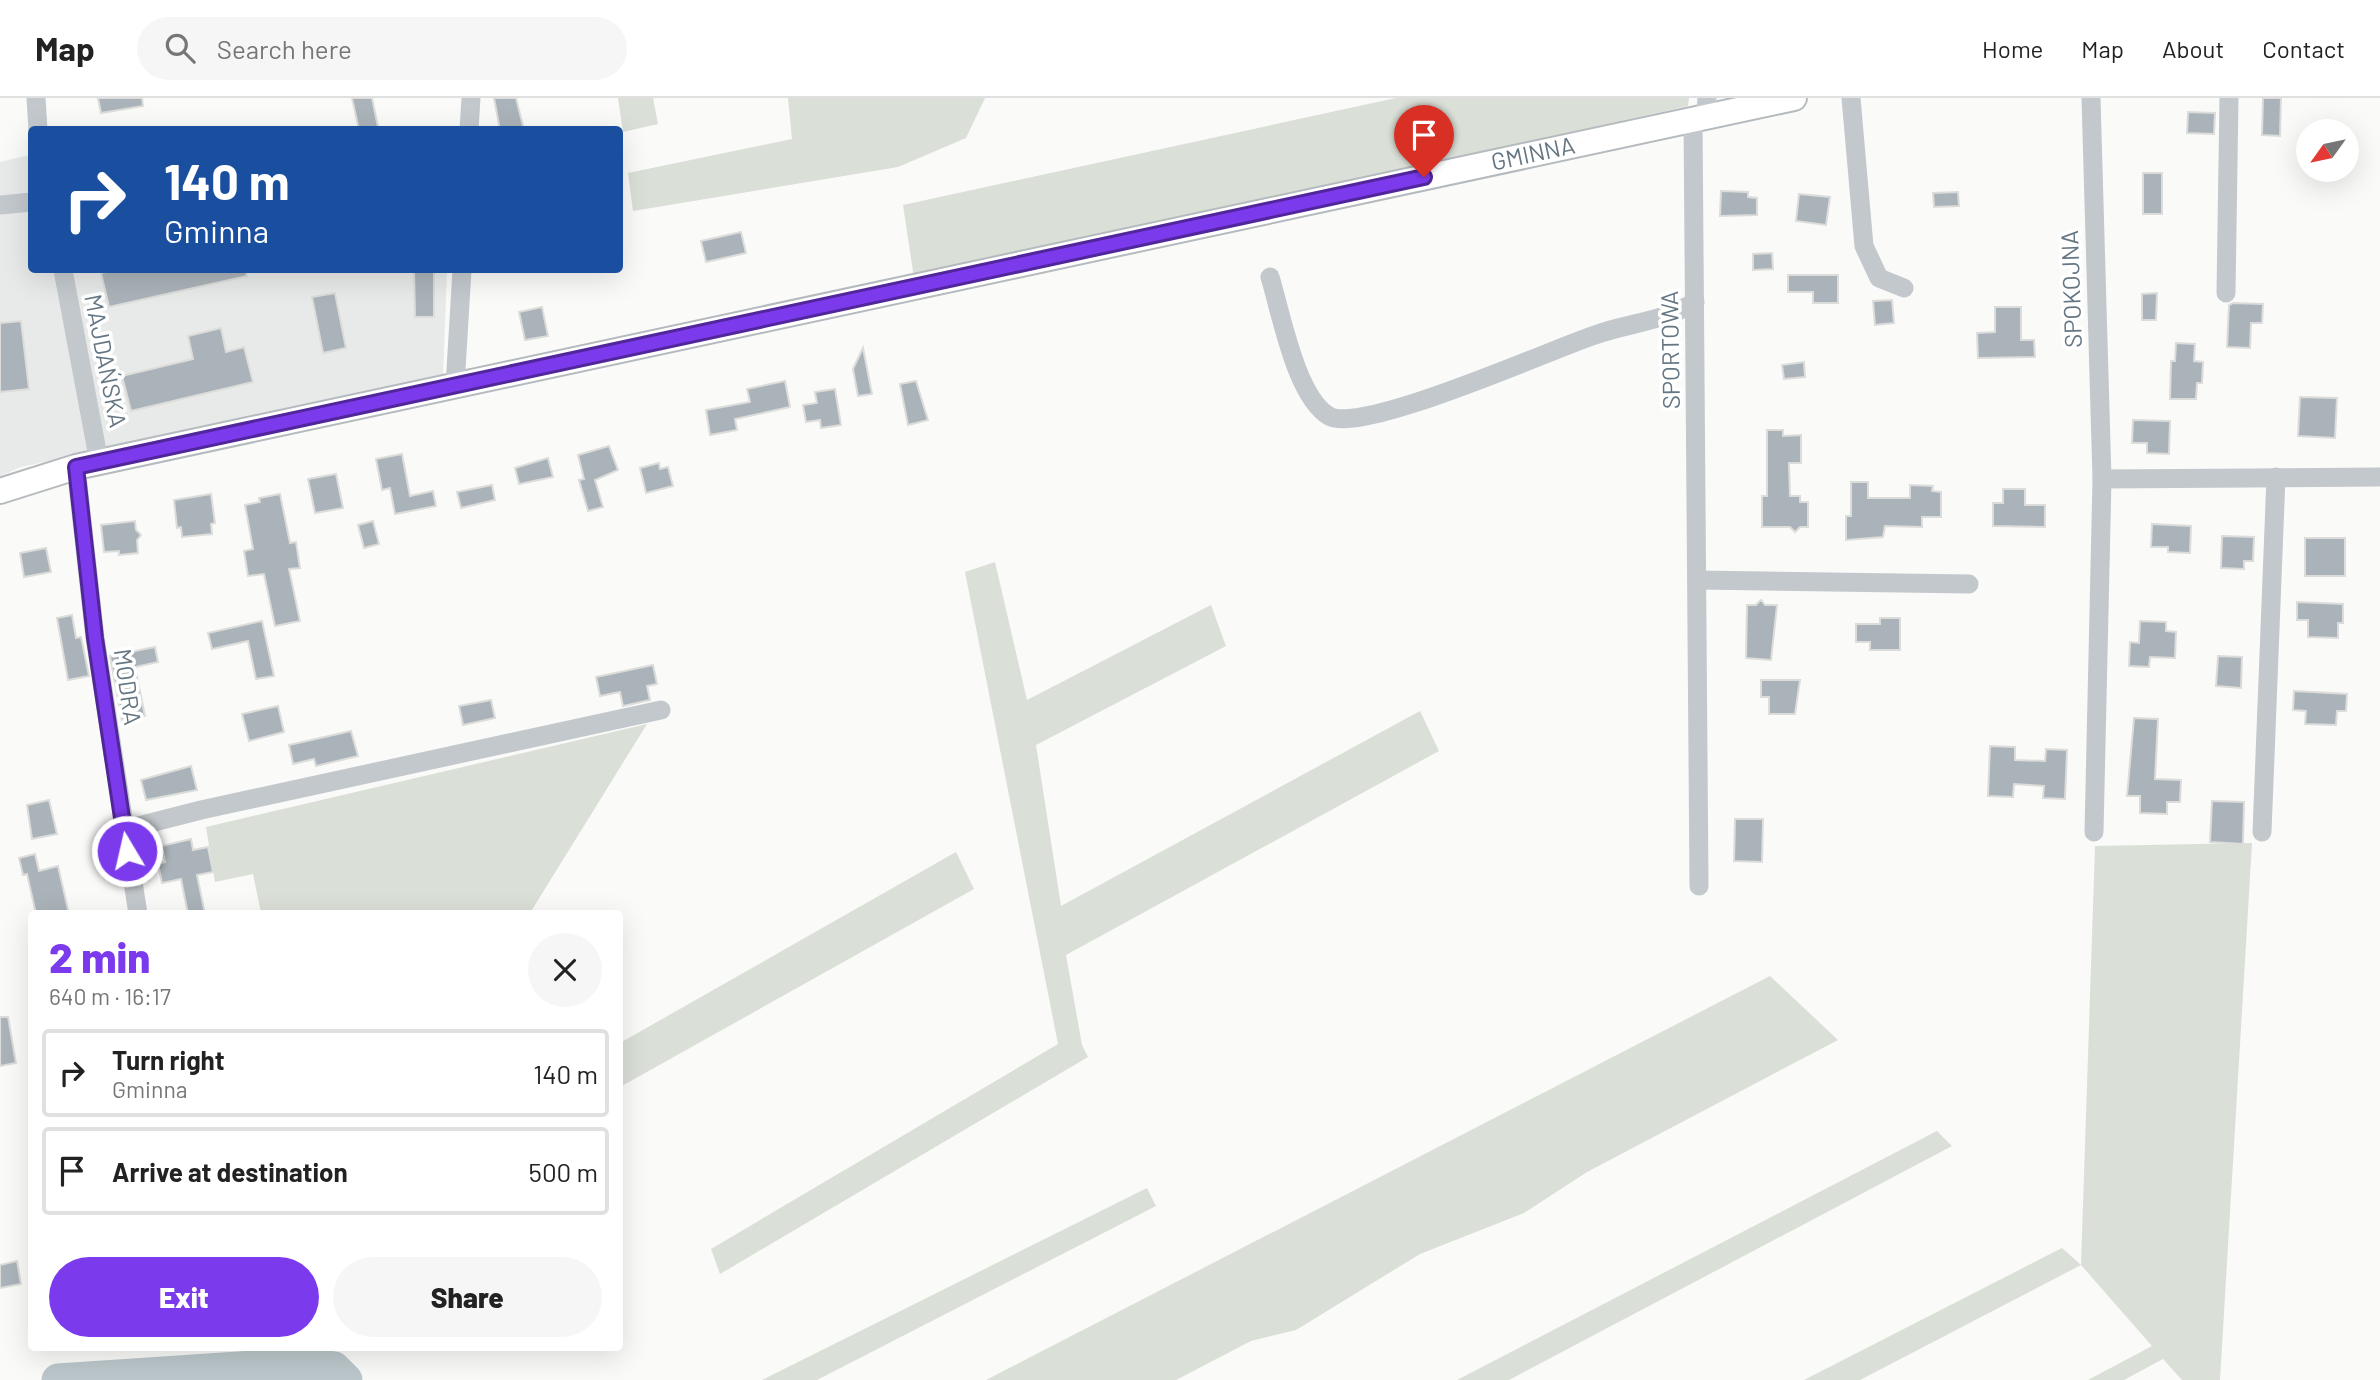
<!DOCTYPE html>
<html lang="en">
<head>
<meta charset="utf-8">
<style>
	body { margin:0; font-family:Barlow,sans-serif; background:#f6f6f6; color:#222; height:100vh; display:flex; flex-direction:column; font-size:26px; white-space:nowrap }
	* { box-sizing:border-box; margin:0 }
	p { font-size:23px; color:#767676 }
	.icon { flex:none; width:38px; height:38px; fill:none; stroke:currentColor; stroke-width:2; stroke-linecap:round; stroke-linejoin:round }
	.map { position:relative; flex:1; overflow:hidden }
	.details { position:absolute; left:28px; top:812px; width:595px; height:441px; display:flex; flex-direction:column; background:#fff; border-radius:7px; box-shadow:0 7px 28px #0002 }
	.details>* { flex:none }
	.guide { position:absolute; left:28px; top:28px; width:595px; height:147px; border-radius:7px; box-shadow:0 7px 28px #0002; background:#1a4fa0; color:#fff; overflow:hidden }
	.needle { width:46px; rotate:237deg }
	.tools { position:absolute; left:2296px; top:21px; display:grid; gap:14px }
	.tools a { display:grid; place-items:center; width:63px; height:63px; border-radius:50%; background:#fff; box-shadow:0 7px 28px #0002; font-size:35px }
	.pin { position:absolute; display:grid; place-items:center; width:60px; height:60px; color:#fff; margin:-72px -30px; border-radius:50% 50% 50% 0; rotate:-45deg; box-shadow:0 0 7px #0007 }
	.pin .icon { rotate:45deg }
	.me { position:absolute; width:77px; margin:-38px; rotate:351deg; stroke-linejoin:round; filter:drop-shadow(0 0 5px #0008) }
	.turn { display:flex; align-items:center; gap:24px; height:147px; padding:0 21px; font-size:32px }
	.turn .icon { width:91px; height:91px; stroke-width:2.5 }
	.turn b { display:block; font-size:49px; line-height:60px }
	.round { display:grid; place-items:center; flex:none; width:74px; height:74px; border-radius:37px; background:#f6f6f6 }
	.summary { display:flex; align-items:center; justify-content:space-between; height:119px; padding:0 21px }
	h1 { font-size:42px; font-weight:800; line-height:52px; color:#7c3aed }
	.primary-button { display:flex; gap:14px; margin-top:auto; padding:14px 21px }
	.primary-button a { flex:1; height:80px; border-radius:42px; background:#7c3aed; color:#fff; font-size:28px; font-weight:800; line-height:80px; text-align:center }
	.primary-button a+a { background:#f6f6f6; color:#222 }
	ul { padding:0; list-style:none }
	li { display:flex; align-items:center; gap:21px; height:88px; margin:0 14px 10px; padding:0 7px; border:4px solid #e0e0e0; border-radius:7px }
	li div { flex:1 }
	li b { display:block; font-size:26px }
	li em { font-style:normal }
	header { display:flex; align-items:center; gap:42px; box-sizing:border-box; height:98px; padding:0 35px; background:#fff; border-bottom:2px solid #e0e0e0 }
	header strong { font-size:33px }
	nav { display:flex; gap:38px; margin-inline-start:auto; font-size:24px }
	.search { width:490px; height:63px; background:#f6f6f6; display:flex; align-items:center; gap:18px; box-sizing:border-box; padding:0 24px; border-radius:38px; color:#767676; font-size:26px }
	.map>svg:first-child { display:block }
	.built { fill:#e8e9e9 }
	.green { fill:#dadfd7 }
	.lines { fill:none; stroke-linecap:round; stroke-linejoin:round }
	.river { stroke:#bbc7cb; stroke-width:33 }
	.building { fill:#aab3b9; stroke:#dcdcda; stroke-width:2 }
	.major-casing { stroke:#b5babe; stroke-width:28 }
	.minor { stroke:#c3c8cc; stroke-width:19 }
	.major { stroke:#fff; stroke-width:24 }
	.route-casing { stroke:#51269a; stroke-width:18 }
	.route { stroke:#7c3aed; stroke-width:12 }
	.labels { text-anchor:middle; stroke-width:7; stroke-linejoin:round; paint-order:stroke }
	.street-label { font-size:24px; fill:#657683; stroke:#fff }
</style>
</head>
<body>
<header>
<strong>Map</strong>
<div class="search"><svg class="icon" aria-label="search" viewBox="0 0 24 24"><circle cx="10" cy="10" r="6"/><path d="M15 15l6 6"/></svg>Search here</div>
<nav><a>Home</a><a>Map</a><a>About</a><a>Contact</a></nav>
</header>
<div class="map">
<svg width="2380" height="1282" viewBox="0 0 2380 1282">
	<rect width="100%" height="100%" fill="#fafaf8"/>
	<path class="built" d="M29 57 32 172 50 174 62 172H447L443 279 21 369 0 378V64Z"/>
	<g class="green">
		<path d="M618 0H653L658 26 623 34Z"/>
		<path d="M788 0H985L966 40 898 69 633 113 628 75 792 41Z"/>
		<path d="M1396 0H1689L1688 8 914 180 903 107Z"/>
		<path d="M995 464 1027 602 1211 507 1226 548 1036 647 1061 808 1420 613 1439 653 1066 857 1082 947 1088 959 720 1176 711 1151 1058 946 965 474Z"/>
		<path d="M647 626 530 815H261L253 776 215 784 206 729Z"/>
		<path d="M2252 745 2220 1282H2182L2163 1261 2124 1282H2088L2152 1248 2081 1167 1860 1282H1804L2062 1150 2081 1167 2095 748Z"/>
		<path d="M956 754 974 791 620 989V945Z"/>
		<path d="M1770 878 1838 942 1587 1074 1524 1115 1420 1156 1296 1232 1251 1243 1176 1282H986Z"/>
		<path d="M1937 1033 1952 1048 1509 1282H1457Z"/>
		<path d="M1147 1090 1156 1108 817 1282H762Z"/>
	</g>
	<g class="lines">
		<path class="river" d="M58 1282 300 1266 334 1270 346 1282"/>
	</g>
	<g class="building">
		<path d="M98 0H142L143 8 101 15Z"/>
		<path d="M352 0H372L378 29 359 32Z"/>
		<path d="M494 0H516L524 32H500Z"/>
		<path d="M2263 0H2281L2280 38 2262 37Z"/>
		<path d="M2188 14 2215 15 2214 36 2187 35Z"/>
		<rect x="2143" y="75" width="19" height="41"/>
		<path d="M1721 93 1748 94V99L1757 100V117L1720 118Z"/>
		<path d="M1958 94 1959 108 1934 109 1933 95Z"/>
		<path d="M1799 96 1830 99 1826 127 1796 123Z"/>
		<path d="M741 134 746 155 706 164 701 143Z"/>
		<path d="M1772 155 1773 171 1753 172V156Z"/>
		<path d="M116 172H246L247 178 109 209 101 175Z"/>
		<path d="M414 172H434V219H415Z"/>
		<path d="M1788 177H1838V205H1813V194H1788Z"/>
		<path d="M335 195 346 250 323 255 312 199Z"/>
		<path d="M2157 195 2156 222H2142V196Z"/>
		<path d="M1892 202 1894 225 1875 227 1873 203Z"/>
		<path d="M2233 205 2263 206 2262 225H2251L2250 250 2227 249 2229 207Z"/>
		<path d="M542 209 548 238 525 242 519 214Z"/>
		<path d="M1995 209H2021V242H2034L2035 259 1978 260 1977 235 1995 234Z"/>
		<path d="M21 223 29 291 0 294V225Z"/>
		<path d="M221 230 226 254 244 249 253 284 131 313 122 278 193 261 188 238Z"/>
		<path d="M2176 245 2195 246 2194 263 2203 264 2202 285H2197L2196 301H2170L2171 263H2175Z"/>
		<path d="M863 250 872 296 858 298 853 271Z"/>
		<path d="M1804 264 1805 279 1784 281 1782 267Z"/>
		<path d="M785 283 790 309 735 321 737 332 710 337 706 312 750 304 747 291Z"/>
		<path d="M916 283 928 322 908 327 900 286Z"/>
		<path d="M835 291 841 327 821 330 820 322 806 324 803 307 817 305 815 294Z"/>
		<path d="M2300 299 2337 300 2335 340 2298 338Z"/>
		<path d="M2133 322 2170 323 2169 356 2147 355V345H2132Z"/>
		<path d="M1767 332H1783V338L1801 337V365H1789L1790 398H1800V404H1808V429H1800L1795 434 1790 429H1762V398H1767Z"/>
		<path d="M609 348 618 372 595 382 603 409 588 413 579 382 584 381 578 357Z"/>
		<path d="M402 356 410 398 433 393 436 408 395 416 390 390 382 392 376 361Z"/>
		<path d="M548 360 553 379 519 386 515 370Z"/>
		<path d="M659 365 660 371 668 369 673 388 646 395 640 370Z"/>
		<path d="M336 376 343 410 315 415 308 381Z"/>
		<path d="M1851 384H1868V400H1910V387L1933 388 1932 393 1941 394V419H1922V429L1885 428 1883 439 1846 442V418H1851Z"/>
		<path d="M492 387 495 402 461 410 457 394Z"/>
		<path d="M2003 391H2025V407H2045V429L1993 428V405H2003Z"/>
		<path d="M211 396 215 425 211 426 212 436 182 439 181 429 177 430 174 402Z"/>
		<path d="M280 396 290 445 296 444 300 470 289 471 300 523 275 528 264 476 248 478 244 453 253 451 245 407 260 404 259 400Z"/>
		<path d="M135 423 136 432 141 437 137 442 138 455 119 457V453L104 454 101 427Z"/>
		<path d="M373 423 379 446 364 450 358 427Z"/>
		<path d="M2152 426 2191 428 2190 455 2168 454V449H2151Z"/>
		<path d="M2222 438 2254 439 2253 463H2244V471L2221 470Z"/>
		<rect x="2305" y="440" width="40" height="38"/>
		<path d="M46 450 51 474 24 479 20 455Z"/>
		<path d="M1761 502 1765 507H1777L1771 562 1746 560 1747 507H1756Z"/>
		<path d="M2297 504 2343 506V525H2338V540L2308 539V522H2297Z"/>
		<path d="M72 517 76 540 81 539 89 578 68 582 57 520Z"/>
		<path d="M1880 520H1900V552H1870V544H1856V526H1880Z"/>
		<path d="M262 523 274 578 256 581 248 543 212 551 208 535Z"/>
		<path d="M2140 523 2166 524V533L2176 534 2175 560 2150 559 2149 569 2129 568 2130 544 2139 545Z"/>
		<path d="M155 549 158 564 135 569 145 618 122 623 110 558Z"/>
		<path d="M2218 558 2242 559 2241 590 2216 588Z"/>
		<path d="M653 567 657 586 647 588 650 602 623 608 620 594 600 598 596 579Z"/>
		<path d="M1761 582H1800L1795 616H1769V599H1761Z"/>
		<path d="M2294 593 2347 596 2346 613H2337L2336 627 2305 626 2306 613 2293 612Z"/>
		<path d="M491 602 495 620 463 627 459 608Z"/>
		<path d="M278 608 284 634 249 643 242 616Z"/>
		<path d="M2134 620 2158 621 2155 681 2181 682 2180 704H2167V716L2140 715V698H2127Z"/>
		<path d="M351 633 358 658 316 668 314 661 293 666 289 647Z"/>
		<path d="M1990 648 2015 649V662L2045 663 2046 651 2067 652 2065 701 2043 700 2044 688 2014 686 2013 699 1988 698Z"/>
		<path d="M191 668 197 692 146 702 141 682Z"/>
		<path d="M49 702 57 736 32 741 27 707Z"/>
		<path d="M2212 703 2244 704 2243 746 2210 744Z"/>
		<path d="M1735 721H1763L1762 764 1734 763Z"/>
		<path d="M191 741 193 752 208 749 213 774 197 777 205 816H188L181 781 162 785 158 766 165 764 162 748Z"/>
		<path d="M35 756 39 773 58 768 69 816H36L27 776 23 777 19 760Z"/>
		<path d="M0 919H8L16 965 0 968Z"/>
		<path d="M17 1163 21 1186 0 1190V1167Z"/>
	</g>
	<g class="lines">
		<g class="major-casing">
			<g id="major">
				<path id="s1" d="M0 393 76 369 1794 0"/>
			</g>
		</g>
		<g class="minor">
			<path d="M36 0 38 32"/>
			<path d="M1851 0 1864 148 1879 180 1904 190"/>
			<path d="M2091 0 2102 381 2094 734"/>
			<path d="M1706 18 1707 0"/>
			<path d="M1693 21 1699 788"/>
			<path d="M469 32 471 0"/>
			<path d="M0 107 32 104"/>
			<path d="M63 172 99 364"/>
			<path d="M1270 179C1281 215 1296 299 1329 318 1362 337 1552 251 1595 237 1631 224 1660 225 1695 204"/>
			<path d="M2226 195 2229 0"/>
			<path d="M455 288 462 172"/>
			<path d="M76 369 95 540 138 816"/>
			<path d="M2102 381 2380 379"/>
			<path d="M1698 482 1969 486"/>
			<path d="M123 732 201 712 661 612"/>
			<path d="M2262 734 2276 379"/>
		</g>
		<use href="#major" class="major"/>
	</g>
	<g class="lines">
		<g class="route-casing">
			<path id="route" d="M127 753 95 540 76 369 1424 79"/>
		</g>
		<use href="#route" class="route"/>
	</g>
	<g class="labels">
		<g class="street-label">
			<text dy="8" stroke="none"><textPath href="#s1" startOffset="1570">GMINNA</textPath></text>
			<text transform="translate(2072 191) rotate(-92)" y="8">SPOKOJNA</text>
			<text transform="translate(1671 252) rotate(-91)" y="8">SPORTOWA</text>
			<text transform="translate(105 263) rotate(79)" y="8">MAJDAŃSKA</text>
			<text transform="translate(127 589) rotate(82)" y="8">MODRA</text>
		</g>
	</g>
</svg>
<div class="tools">
<a><svg class="needle" viewBox="-14 -14 28 28"><path d="M0-13l5 13h-10z" fill="#e53935"/><path d="M0 13l5-13h-10z" fill="#767676"/></svg></a>
</div>
<div class="pin" style="left:1424px;top:79px;background:#d93025"><svg class="icon" aria-label="arrive" viewBox="0 0 24 24"><path d="M6 21V4h12l-3 4 3 4H6"/></svg></div>
<svg class="me" style="left:127px;top:753px" viewBox="-20 -20 40 40"><circle r="17" fill="#7c3aed" stroke="#fff" stroke-width="3"/><path d="M0-11L8 9 0 5-8 9z" fill="#fff"/></svg>
<div class="guide">
<div class="turn"><svg class="icon" aria-label="right" viewBox="0 0 24 24"><path d="M7 20v-9h11M14 6l5 5-5 5"/></svg><div><b>140 m</b>Gminna</div></div>
</div>
<section class="details">
<div class="summary"><div><h1>2 min</h1><p>640 m · 16:17</p></div><a class="round"><svg class="icon" aria-label="close" viewBox="0 0 24 24"><path d="M6 6l12 12M18 6L6 18"/></svg></a></div>
<ul>
<li><svg class="icon" aria-label="right" viewBox="0 0 24 24"><path d="M7 20v-9h11M14 6l5 5-5 5"/></svg><div><b>Turn right</b><p>Gminna</p></div><em>140 m</em></li>
<li><svg class="icon" aria-label="arrive" viewBox="0 0 24 24"><path d="M6 21V4h12l-3 4 3 4H6"/></svg><div><b>Arrive at destination</b></div><em>500 m</em></li>
</ul>
<div class="primary-button"><a>Exit</a><a>Share</a></div>
</section>
</div>
</body>
</html>
